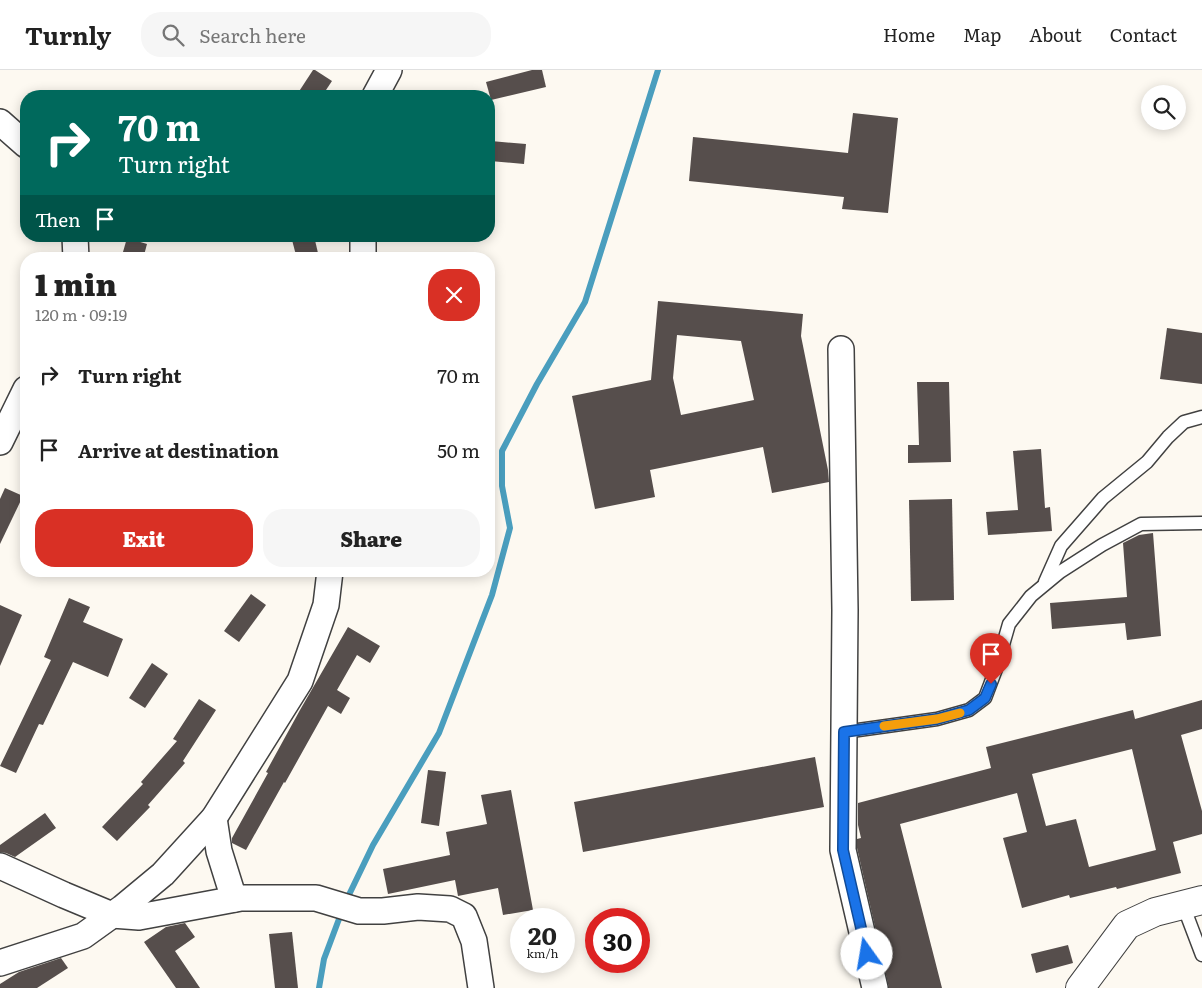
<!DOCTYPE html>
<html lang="en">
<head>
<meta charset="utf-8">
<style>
	body { margin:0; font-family:Literata,serif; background:#f6f6f6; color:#222; height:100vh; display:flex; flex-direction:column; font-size:19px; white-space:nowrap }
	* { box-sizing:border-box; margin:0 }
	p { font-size:16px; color:#767676 }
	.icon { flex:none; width:28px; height:28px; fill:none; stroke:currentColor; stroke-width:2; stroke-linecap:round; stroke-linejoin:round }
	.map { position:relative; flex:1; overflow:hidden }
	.panel { position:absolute; left:20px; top:182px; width:475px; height:325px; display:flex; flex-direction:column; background:#fff; border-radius:20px; box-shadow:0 2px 12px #0003 }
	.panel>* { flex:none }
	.banner { position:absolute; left:20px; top:20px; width:475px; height:152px; border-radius:20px; box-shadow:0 2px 12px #0003; background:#00695c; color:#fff; overflow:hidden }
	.controls { position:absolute; left:1141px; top:15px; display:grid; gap:10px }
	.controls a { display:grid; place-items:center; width:45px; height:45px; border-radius:50%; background:#fff; box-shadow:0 2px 12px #0003; font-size:25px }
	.speed { position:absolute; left:510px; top:838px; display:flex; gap:10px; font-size:25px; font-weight:700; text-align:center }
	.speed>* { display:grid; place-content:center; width:65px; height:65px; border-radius:50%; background:#fff; box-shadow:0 2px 12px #0003; line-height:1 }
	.speed small { font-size:12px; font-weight:400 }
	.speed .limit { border:8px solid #d22; background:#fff; color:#111 }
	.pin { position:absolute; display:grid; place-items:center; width:42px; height:42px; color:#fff; margin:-51px -21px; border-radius:50% 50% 50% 0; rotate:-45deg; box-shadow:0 0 5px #0007 }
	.pin .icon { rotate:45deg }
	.me { position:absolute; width:55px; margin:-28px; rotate:347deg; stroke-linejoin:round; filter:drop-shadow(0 0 4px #0008) }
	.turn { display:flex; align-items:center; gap:18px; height:105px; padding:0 15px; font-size:22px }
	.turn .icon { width:65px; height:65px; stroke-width:2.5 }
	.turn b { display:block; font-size:35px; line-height:42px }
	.then { display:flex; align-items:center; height:48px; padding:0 15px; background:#0003; gap:10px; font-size:19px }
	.round { display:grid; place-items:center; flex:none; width:52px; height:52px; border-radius:20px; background:#f6f6f6 }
	.head { display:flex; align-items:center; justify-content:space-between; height:85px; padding:0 15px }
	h1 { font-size:30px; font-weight:800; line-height:38px }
	.action { display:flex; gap:10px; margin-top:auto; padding:10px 15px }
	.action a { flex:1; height:58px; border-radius:20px; background:#d93025; color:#fff; font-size:20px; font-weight:800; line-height:58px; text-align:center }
	.action a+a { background:#f6f6f6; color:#222 }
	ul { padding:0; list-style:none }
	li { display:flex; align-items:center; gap:15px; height:75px; padding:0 15px }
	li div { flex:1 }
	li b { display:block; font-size:19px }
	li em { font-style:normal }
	header { display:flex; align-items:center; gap:30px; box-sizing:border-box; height:70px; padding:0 25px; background:#fff; border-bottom:1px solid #e0e0e0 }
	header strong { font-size:24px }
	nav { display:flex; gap:28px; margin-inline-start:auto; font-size:18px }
	.search { width:350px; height:45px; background:#f6f6f6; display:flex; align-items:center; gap:12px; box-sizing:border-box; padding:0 18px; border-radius:20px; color:#767676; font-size:19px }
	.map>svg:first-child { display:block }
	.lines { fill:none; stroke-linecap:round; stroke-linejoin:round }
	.stream { stroke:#4a9ebe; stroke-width:6 }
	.building { fill:#564e4c; fill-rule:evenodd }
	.service-casing { stroke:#414141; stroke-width:15 }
	.minor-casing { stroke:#414141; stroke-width:28 }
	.tertiary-casing { stroke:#414141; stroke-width:30 }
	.service { stroke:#fff; stroke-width:12 }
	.minor { stroke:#fff; stroke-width:25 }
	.tertiary { stroke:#fff; stroke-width:28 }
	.route-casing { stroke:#114b97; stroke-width:12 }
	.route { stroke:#1a73e8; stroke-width:9 }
	.slow { stroke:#f59e0b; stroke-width:9 }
</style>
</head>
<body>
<header>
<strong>Turnly</strong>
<div class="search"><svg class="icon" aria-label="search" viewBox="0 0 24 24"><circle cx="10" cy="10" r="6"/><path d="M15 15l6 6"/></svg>Search here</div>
<nav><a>Home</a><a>Map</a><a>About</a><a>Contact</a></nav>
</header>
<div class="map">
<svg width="1202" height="918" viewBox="0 0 1202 918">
	<rect width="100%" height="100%" fill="#fdf9f1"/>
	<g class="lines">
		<g class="stream">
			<path d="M346 831 373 775 439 663 492 525 510 458 502 416V381L537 314 585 232 658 0"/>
			<path d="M319 918 324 889 342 841"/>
		</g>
	</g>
	<g class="building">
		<path d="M313 0H315L332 11 322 26H296Z"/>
		<path d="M532 0H542L546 17 491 30 486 12Z"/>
		<path d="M853 43 898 48 888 143 842 139 844 127 689 111 693 67 848 83Z"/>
		<path d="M491 71 526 74 524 94 490 91Z"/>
		<path d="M291 166H314L318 183 297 189Z"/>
		<path d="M127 168 147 174 143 189H121Z"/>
		<path d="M658 231 803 244 801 266 828 400 829 412 772 423 763 377 650 400 655 427 595 439 572 326 651 310ZM677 265 741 271 754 330 681 345 673 308Z"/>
		<path d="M1167 258 1202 263V314L1160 309Z"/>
		<path d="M917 312H949L951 392 908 393V375H919Z"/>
		<path d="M1041 379 1045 438 1050 437 1052 461 988 465 986 442 1018 440 1013 381Z"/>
		<path d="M5 418 23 426 0 474V429Z"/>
		<path d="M952 429 954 530 911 531 909 430Z"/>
		<path d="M1153 463 1161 566 1127 570 1125 553 1052 559 1050 533 1127 527 1123 473 1139 465Z"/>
		<path d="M251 524 266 535 239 572 224 561Z"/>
		<path d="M69 528 90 537 83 552 123 569 108 607 73 592 43 655 39 654 16 703 0 696 51 590 44 587Z"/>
		<path d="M0 535 22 545 0 596Z"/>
		<path d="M348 557 380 576 370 593 357 585 337 620 350 628 341 644 328 636 285 713 284 712 246 780 232 773V768L268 703 266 702 300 640Z"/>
		<path d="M152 593 168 604 145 638 129 628Z"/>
		<path d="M199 629 216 640 183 691 185 693 148 735 150 737 117 771 102 757 143 714 141 712 177 671 173 669Z"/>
		<path d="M1202 630V659L1181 665 1202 741V764L1173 772 1181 803 1117 819 1116 817 1070 828 1069 825 1022 838 1003 768 1027 762 1017 723 900 754 942 918H889L857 778V769L861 768 858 755V733L991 698 986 677 1133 640 1135 649ZM1132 679 1156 780 1089 797 1076 749 1046 756 1032 704Z"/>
		<path d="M815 687 824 737 583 782 574 732Z"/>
		<path d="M428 700 446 702 439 756 421 753Z"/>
		<path d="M511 720 533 840 503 845 498 818 458 826 455 810 388 824 383 799 450 785 446 762 487 754 481 725Z"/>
		<path d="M45 743 56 758 15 787 6 783 0 782V775Z"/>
		<path d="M185 853 195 867 175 881 200 918H176L144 872 166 857Z"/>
		<path d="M292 862 298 918H275L269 864Z"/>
		<path d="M1068 875 1073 893 1036 903 1031 884Z"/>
		<path d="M61 888 68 898 37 918H0V914L19 902Z"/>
	</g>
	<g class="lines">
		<g class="service-casing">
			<g id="service">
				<path d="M1045 512 1061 476 1103 428 1147 392 1168 367 1184 352 1202 347"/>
				<path d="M844 662 937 649 969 640 985 628 996 599 1009 554 1031 526 1060 502 1102 475 1141 454 1202 453"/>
				<path d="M1183 835 1202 885"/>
			</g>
		</g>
		<g class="minor-casing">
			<g id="minor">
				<path d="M375 26 389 0"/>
				<path d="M0 52 26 75"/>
				<path d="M75 166 76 189"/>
				<path d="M363 189V166"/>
				<path d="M841 279 845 540 843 780 875 918"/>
				<path d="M0 372 26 319"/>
				<path d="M214 748 219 781 234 829"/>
				<path d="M0 796 64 825 112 845 139 847 241 828H316L359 841H383L418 837 450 839 464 846 474 871 481 918"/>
				<path d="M0 893 83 866 122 838 163 804 214 748 300 611 326 535 330 501"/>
			</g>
		</g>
		<g class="tertiary-casing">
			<path id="tertiary" d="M1080 918 1127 855 1155 842 1202 830"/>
		</g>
		<use href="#service" class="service"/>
		<use href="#minor" class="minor"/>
		<use href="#tertiary" class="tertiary"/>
	</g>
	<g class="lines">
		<g class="route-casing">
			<path id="route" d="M867 884 843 780 844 662 937 649 969 640 985 628 991 614"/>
		</g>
		<use href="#route" class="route"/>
		<path class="slow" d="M884 656 937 649 960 643"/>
	</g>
</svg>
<div class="controls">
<a><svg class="icon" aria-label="search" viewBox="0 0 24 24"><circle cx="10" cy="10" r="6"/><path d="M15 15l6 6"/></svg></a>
</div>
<div class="speed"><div>20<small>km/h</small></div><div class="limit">30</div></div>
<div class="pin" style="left:991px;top:614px;background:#d93025"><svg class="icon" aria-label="arrive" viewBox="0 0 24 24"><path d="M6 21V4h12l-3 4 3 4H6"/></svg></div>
<svg class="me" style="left:867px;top:884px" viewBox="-20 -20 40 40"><circle r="19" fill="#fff"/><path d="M0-13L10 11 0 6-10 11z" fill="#1a73e8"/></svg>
<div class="banner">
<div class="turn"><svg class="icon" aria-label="right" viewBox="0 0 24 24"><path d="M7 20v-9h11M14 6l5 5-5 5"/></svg><div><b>70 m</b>Turn right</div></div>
<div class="then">Then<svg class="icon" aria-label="arrive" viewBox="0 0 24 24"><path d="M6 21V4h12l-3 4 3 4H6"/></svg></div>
</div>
<section class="panel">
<div class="head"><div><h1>1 min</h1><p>120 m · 09:19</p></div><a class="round" style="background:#d93025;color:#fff"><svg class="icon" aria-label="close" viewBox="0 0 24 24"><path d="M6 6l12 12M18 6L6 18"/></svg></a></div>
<ul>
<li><svg class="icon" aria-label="right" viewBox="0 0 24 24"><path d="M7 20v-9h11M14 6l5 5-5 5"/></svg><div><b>Turn right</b></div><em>70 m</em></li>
<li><svg class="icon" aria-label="arrive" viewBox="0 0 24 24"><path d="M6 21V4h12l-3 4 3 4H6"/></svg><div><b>Arrive at destination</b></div><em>50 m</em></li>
</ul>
<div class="action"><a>Exit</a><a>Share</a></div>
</section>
</div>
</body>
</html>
